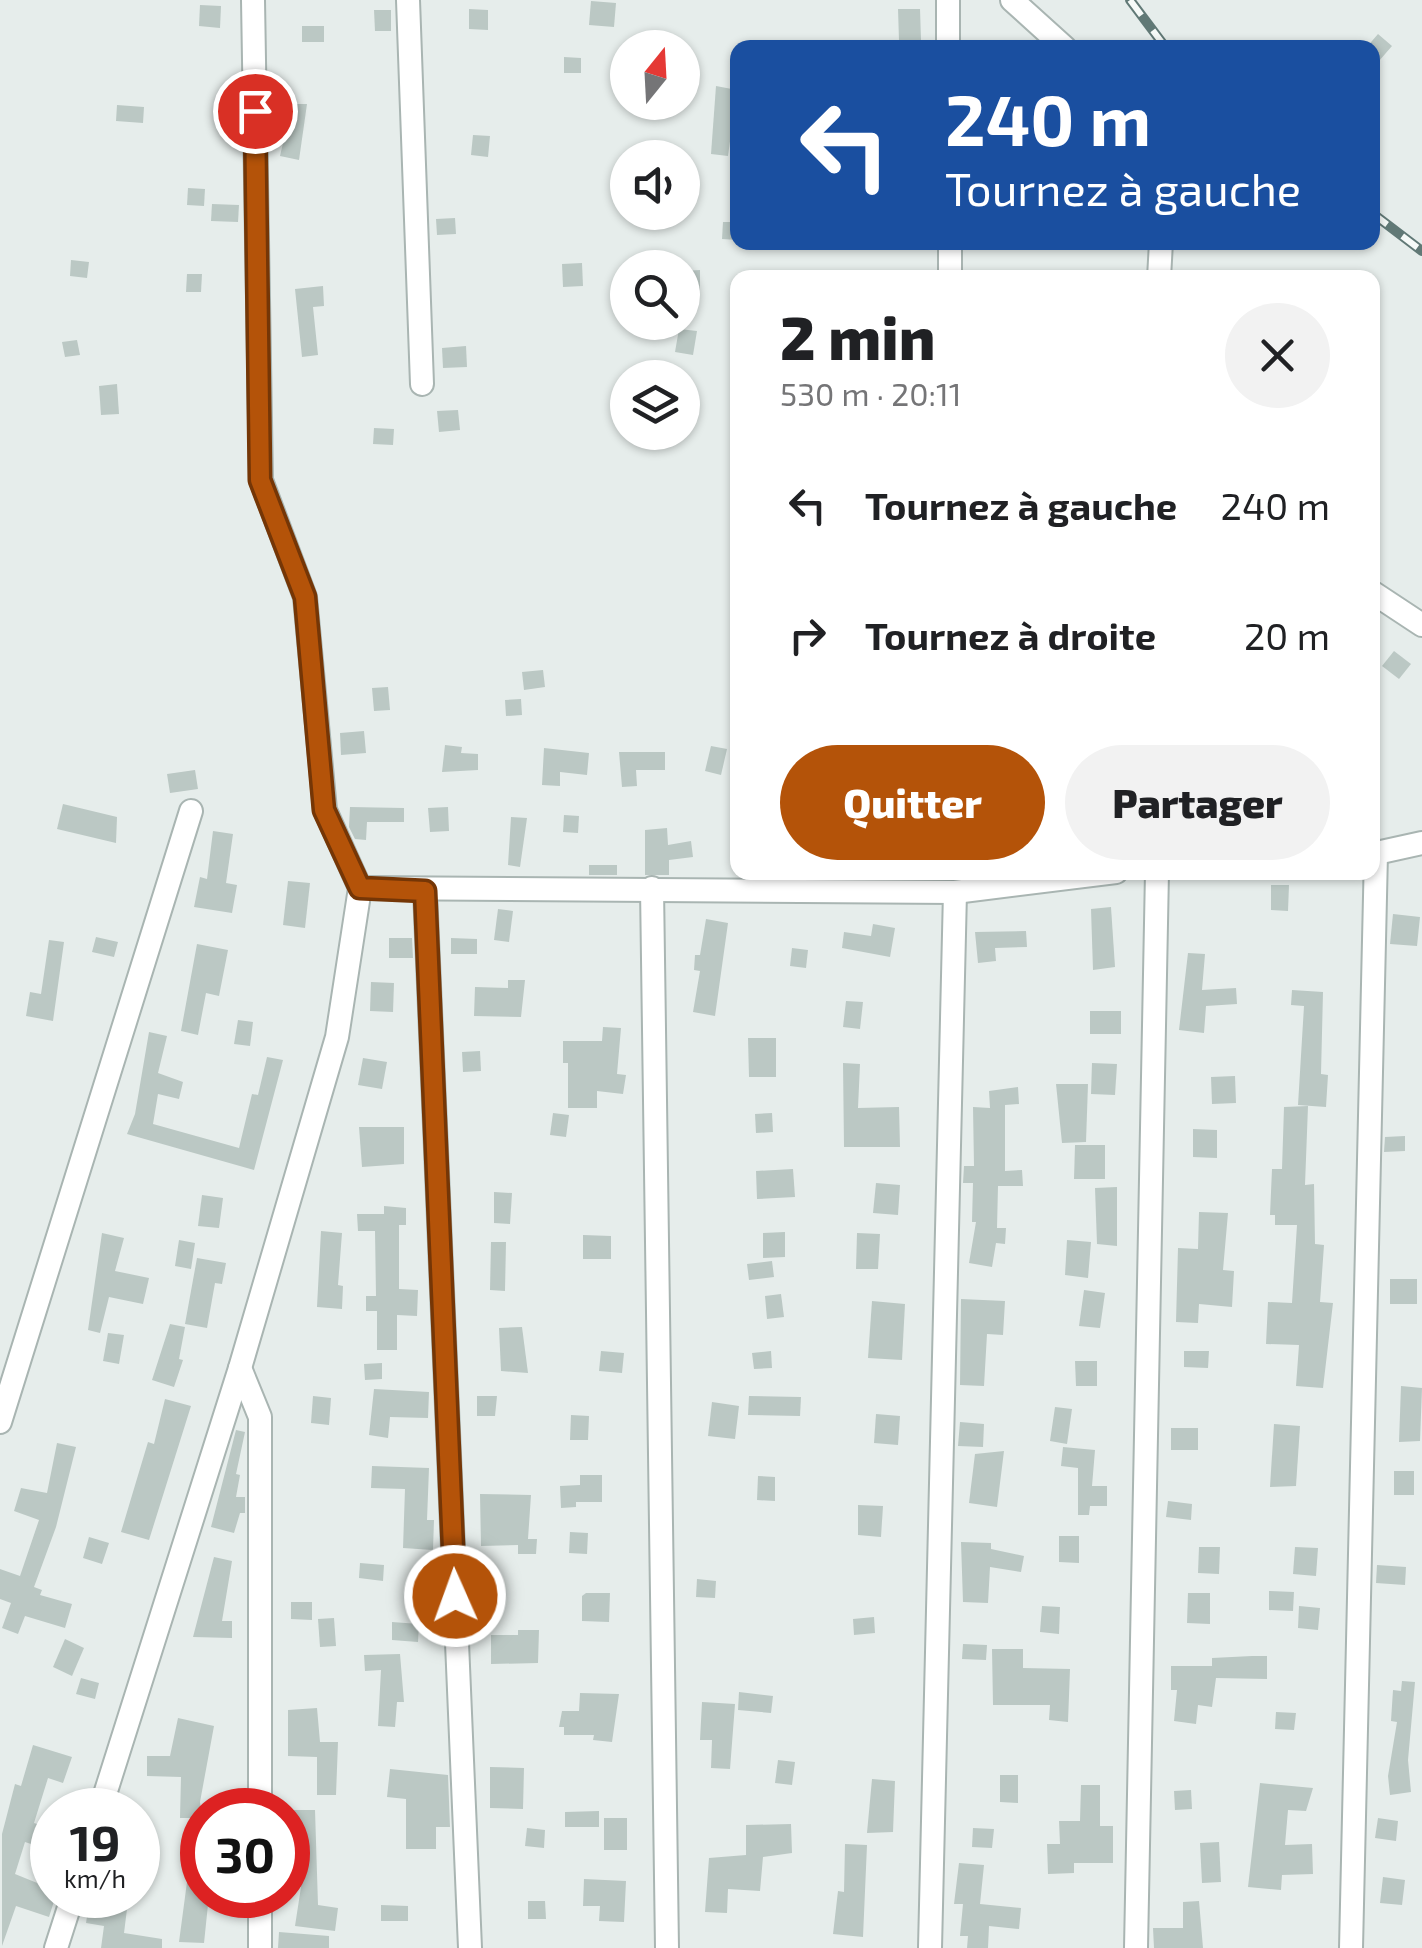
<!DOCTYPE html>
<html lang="fr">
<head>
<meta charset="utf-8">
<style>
	body { margin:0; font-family:"Exo 2",sans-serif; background:#f2f2f2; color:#202124; height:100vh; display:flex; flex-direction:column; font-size:38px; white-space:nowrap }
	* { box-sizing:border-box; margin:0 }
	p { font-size:32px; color:#757577 }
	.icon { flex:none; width:55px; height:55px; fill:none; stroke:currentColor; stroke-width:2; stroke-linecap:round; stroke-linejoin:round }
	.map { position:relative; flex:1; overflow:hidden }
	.drawer { position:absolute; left:730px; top:270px; width:650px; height:610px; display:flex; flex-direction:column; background:#fff; border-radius:20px; box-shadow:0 2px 8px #0004 }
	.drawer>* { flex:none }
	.banner { position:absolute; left:730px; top:40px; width:650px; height:210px; border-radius:20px; box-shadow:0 2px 8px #0004; background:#1a4fa0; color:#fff; overflow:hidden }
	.needle { width:65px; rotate:18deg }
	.fabs { position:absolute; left:610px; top:30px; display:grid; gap:20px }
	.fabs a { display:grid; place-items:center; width:90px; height:90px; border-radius:50%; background:#fff; box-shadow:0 2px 8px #0004; font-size:50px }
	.speed { position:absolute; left:30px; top:1788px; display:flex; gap:20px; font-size:50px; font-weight:700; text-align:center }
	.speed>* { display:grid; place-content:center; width:130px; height:130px; border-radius:50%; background:#fff; box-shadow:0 2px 8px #0004; line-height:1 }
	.speed small { font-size:25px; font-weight:400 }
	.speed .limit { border:15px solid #d22; background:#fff; color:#111 }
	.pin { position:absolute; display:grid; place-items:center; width:85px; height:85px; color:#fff; margin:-42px; border:5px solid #fff; border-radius:50%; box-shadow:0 2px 10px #0007 }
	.me { position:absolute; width:110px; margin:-55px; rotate:358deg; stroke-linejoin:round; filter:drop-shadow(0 0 8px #0008) }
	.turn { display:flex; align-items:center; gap:35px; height:210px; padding:0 50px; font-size:45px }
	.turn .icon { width:130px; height:130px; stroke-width:2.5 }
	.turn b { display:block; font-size:70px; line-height:85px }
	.round { display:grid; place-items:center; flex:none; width:105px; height:105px; border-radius:52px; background:#f2f2f2 }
	.head { display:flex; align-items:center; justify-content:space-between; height:170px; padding:0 50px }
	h1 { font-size:60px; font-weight:800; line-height:75px }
	.cta { display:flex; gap:20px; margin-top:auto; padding:20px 50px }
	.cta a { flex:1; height:115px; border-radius:60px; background:#b45309; color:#fff; font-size:40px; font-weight:800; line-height:115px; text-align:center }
	.cta a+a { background:#f2f2f2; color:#202124 }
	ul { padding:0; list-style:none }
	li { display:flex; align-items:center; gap:30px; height:130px; padding:0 50px }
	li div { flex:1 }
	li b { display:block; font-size:38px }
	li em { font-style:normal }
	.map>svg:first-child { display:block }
	.building { fill:#bbc8c4 }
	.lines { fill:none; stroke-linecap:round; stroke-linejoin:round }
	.street-casing { stroke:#a9b5b2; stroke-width:26 }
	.street { stroke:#fff; stroke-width:22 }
	.rail-casing { stroke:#617976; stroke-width:10 }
	.rail { stroke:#f6faf8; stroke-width:6; stroke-dasharray:19; stroke-linecap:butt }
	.route-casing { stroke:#753606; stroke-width:25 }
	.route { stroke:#b45309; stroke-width:18 }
</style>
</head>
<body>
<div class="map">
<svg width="1422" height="1948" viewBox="0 0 1422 1948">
	<rect width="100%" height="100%" fill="#e6edeb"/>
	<g class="building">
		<path d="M591 1 616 3 614 27 589 25Z"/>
		<path d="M200 5 221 6 220 28 199 26Z"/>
		<path d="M469 9 488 10V30L469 29Z"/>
		<path d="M898 9H920L921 41H899Z"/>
		<path d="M374 10H391V31H375Z"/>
		<rect x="302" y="26" width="22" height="16"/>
		<path d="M1378 34 1392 46 1379 61 1372 48H1366Z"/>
		<path d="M564 57 581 58V73H564Z"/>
		<path d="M716 86 737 90 728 156 711 154Z"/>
		<path d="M292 104H307L299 160 280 156Z"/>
		<path d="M117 105 144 107 143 123 116 121Z"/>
		<path d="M473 135 490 136 488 157 471 155Z"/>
		<path d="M188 188 205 189 204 206 187 205Z"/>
		<path d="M212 204 239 205 238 222 211 221Z"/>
		<path d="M455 218 456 234 437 235 436 219Z"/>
		<path d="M723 222H738V240L722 239Z"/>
		<path d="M71 260 89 262 87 278 70 276Z"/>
		<path d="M582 263 583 286 563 287 562 264Z"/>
		<path d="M700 270V293L682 294V271Z"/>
		<path d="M187 274H202L201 292H186Z"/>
		<path d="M323 286 324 306 313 307 318 355 302 357 295 289Z"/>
		<path d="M679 329 697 331 693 355 675 352Z"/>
		<path d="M77 340 80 355 65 357 62 342Z"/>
		<path d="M466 346 467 367 443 368 442 348Z"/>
		<path d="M117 384 119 414 101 415 99 386Z"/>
		<path d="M458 410 460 430 439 432 437 411Z"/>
		<path d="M374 428 394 429 393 445 373 444Z"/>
		<path d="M1394 651 1411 664 1399 679 1382 666Z"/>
		<path d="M543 670 545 687 524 690 522 672Z"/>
		<path d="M388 687 390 710 374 711 372 688Z"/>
		<path d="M521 699 522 715 506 716 505 700Z"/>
		<path d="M364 731 366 753 341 755 340 733Z"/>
		<path d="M445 745 462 747 461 753 478 754V770L442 772Z"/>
		<path d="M711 746 727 749 721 775 705 771Z"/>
		<path d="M544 748 589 753 587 775 560 772V786L542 785Z"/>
		<path d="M619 752H665V770H636L637 786 622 787Z"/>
		<path d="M195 770 198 789 170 793 167 774Z"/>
		<path d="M63 804 117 817 116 843 57 829Z"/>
		<path d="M350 807 404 808V822H367L366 840 355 839 349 827Z"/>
		<path d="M448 807 449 831 430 832 428 808Z"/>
		<path d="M564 815 579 816 578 833 563 832Z"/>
		<path d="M511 817 527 818 520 867 508 865Z"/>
		<path d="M667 828 668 845 691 841 693 857 669 860V875H645V830Z"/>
		<path d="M213 831 233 834 226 883 237 885 232 913 194 907 200 877 207 879Z"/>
		<rect x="589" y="865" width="28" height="10"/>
		<path d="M288 881 310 883 305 928 283 925Z"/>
		<path d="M1271 885H1289L1288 911 1271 910Z"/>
		<path d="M1111 907 1115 967 1093 970 1091 909Z"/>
		<path d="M498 909 513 911 509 942 494 940Z"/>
		<path d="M1393 914 1420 917 1417 946 1390 944Z"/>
		<path d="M706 919 728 923 715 1016 693 1012 700 971 694 970 695 955H700Z"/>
		<path d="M873 924 895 928 890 957 842 948 844 932 871 936Z"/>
		<path d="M1026 931 1027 947 995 948 996 961 978 963 975 932Z"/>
		<path d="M96 937 118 942 114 957 92 952Z"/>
		<path d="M389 938H412L413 958H389Z"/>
		<path d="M451 938 477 939V954H451Z"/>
		<path d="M49 940 64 942 53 1021 26 1016 30 992 41 994Z"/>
		<path d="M197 944 228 950 219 996 206 993 198 1035 181 1031Z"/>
		<path d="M792 948 808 950 806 968 790 966Z"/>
		<path d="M1188 953 1205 954 1202 990 1236 988 1237 1004 1206 1006 1204 1033 1179 1030Z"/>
		<path d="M508 980H525L521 1017 474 1016 475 987 508 988Z"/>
		<path d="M371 982 394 983 393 1012 370 1011Z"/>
		<path d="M1292 990 1323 992 1321 1074 1328 1075 1326 1107 1298 1105 1304 1006 1291 1005Z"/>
		<path d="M846 1001 863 1002 860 1029 843 1027Z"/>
		<rect x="1090" y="1011" width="31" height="23"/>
		<path d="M238 1020 253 1022 250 1046 234 1044Z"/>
		<path d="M603 1027 621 1028 617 1074 626 1075 623 1094 597 1091V1108H568V1063H563V1041H602Z"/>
		<path d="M149 1032 167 1036 158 1073 183 1082 179 1099 158 1094 153 1124 239 1148 252 1094 258 1095 267 1057 283 1060 254 1170 127 1134 135 1114Z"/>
		<path d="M748 1038H776V1077H749Z"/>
		<path d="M480 1051 481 1071 463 1072 462 1052Z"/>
		<path d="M363 1058 387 1062 382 1089 358 1085Z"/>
		<path d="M843 1063 860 1064 858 1108 899 1107 900 1147H844Z"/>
		<path d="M1092 1063 1117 1064 1115 1095 1091 1094Z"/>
		<path d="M1235 1076 1236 1103 1212 1104 1211 1077Z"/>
		<path d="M1056 1084H1088L1086 1142 1062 1143Z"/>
		<path d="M1018 1087 1019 1104 1005 1105V1171L1022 1170 1023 1186H998L997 1228H1006L1005 1244 996 1243 992 1267 969 1263 976 1222H972L973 1183H963L964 1166H974L973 1107 990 1108 989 1091Z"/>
		<path d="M1308 1106 1305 1185 1314 1184 1315 1244 1324 1245 1320 1302 1333 1303 1323 1388 1296 1386 1299 1345 1266 1344 1268 1302 1292 1303 1297 1225H1275V1215H1270L1272 1169H1282L1284 1107Z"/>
		<path d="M553 1113 569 1115 566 1137 550 1135Z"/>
		<path d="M772 1113 773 1132 756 1133 755 1114Z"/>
		<path d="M359 1127H404V1164L362 1167Z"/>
		<path d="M1193 1129 1217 1130V1158L1193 1157Z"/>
		<path d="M1405 1136V1151L1384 1152 1385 1137Z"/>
		<path d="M1075 1145H1105V1179H1074Z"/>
		<path d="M793 1169 795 1197 757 1199 756 1171Z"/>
		<path d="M876 1183 900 1185 898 1215 873 1213Z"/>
		<path d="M1117 1187V1246L1097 1244 1095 1188Z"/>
		<path d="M494 1192 512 1193 510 1224 494 1223Z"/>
		<path d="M202 1195 223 1198 219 1228 198 1226Z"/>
		<path d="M384 1206 406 1208V1225H399V1289L418 1290 417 1316 397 1315V1350H377V1311H366V1296H376L375 1231H358L357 1214H384Z"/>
		<path d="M1199 1212 1228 1213 1223 1270 1234 1271 1232 1307 1199 1304 1198 1323 1176 1322 1178 1248 1198 1249Z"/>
		<path d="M321 1231 342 1233 338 1285 343 1286 342 1309 317 1307Z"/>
		<path d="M785 1232V1257L763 1258V1233Z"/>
		<path d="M102 1233 124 1238 115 1271 149 1278 143 1304 109 1297 100 1333 88 1330Z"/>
		<path d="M857 1233 880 1234 878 1269H856Z"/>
		<path d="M583 1235 611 1236V1259H583Z"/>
		<path d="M179 1240 195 1243 191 1269 175 1266Z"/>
		<path d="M1067 1240 1091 1242 1088 1278 1065 1275Z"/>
		<path d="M491 1242H506L505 1291 490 1290Z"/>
		<path d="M197 1258 226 1263 222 1284 215 1283 207 1328 185 1324Z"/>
		<path d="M772 1261 774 1277 749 1280 747 1264Z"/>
		<rect x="1390" y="1279" width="27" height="25"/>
		<path d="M1084 1290 1105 1293 1100 1328 1079 1326Z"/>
		<path d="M781 1294 784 1317 767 1319 765 1296Z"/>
		<path d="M961 1299 1005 1301 1003 1335 987 1334 984 1386 960 1385Z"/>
		<path d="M872 1301 905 1304 902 1360 868 1358Z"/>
		<path d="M170 1324 185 1327 179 1359 183 1360 174 1387 152 1380Z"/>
		<path d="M522 1327 528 1373 501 1371 499 1328Z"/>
		<path d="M108 1333 124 1335 119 1364 103 1361Z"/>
		<path d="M601 1351 624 1353 622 1373 599 1371Z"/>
		<path d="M771 1351 772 1368 754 1369 752 1353Z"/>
		<path d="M1184 1351H1209L1208 1368 1184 1367Z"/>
		<path d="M1075 1361H1097V1386H1076Z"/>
		<path d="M382 1363V1379L365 1380 364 1364Z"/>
		<path d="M1401 1386 1422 1388 1420 1441 1399 1442Z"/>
		<path d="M374 1389 429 1392 428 1418 390 1417 388 1438 369 1435Z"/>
		<path d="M313 1396 331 1398 329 1425 311 1423Z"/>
		<path d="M477 1396H497L495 1416H477Z"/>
		<path d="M749 1396 801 1397 800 1416 748 1415Z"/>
		<path d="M165 1399 191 1406 149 1540 121 1532 148 1442 154 1444Z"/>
		<path d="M712 1402 739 1406 735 1439 708 1436Z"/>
		<path d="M1055 1407 1072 1409 1067 1444 1050 1441Z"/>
		<path d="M876 1414 900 1416 898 1445 874 1443Z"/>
		<path d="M571 1415 589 1416 588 1440H570Z"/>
		<path d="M960 1422 984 1424 983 1447 958 1446Z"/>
		<path d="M1274 1424 1300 1426 1296 1486 1270 1487Z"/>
		<rect x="1171" y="1428" width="27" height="22"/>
		<path d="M236 1430 245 1432 236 1474 240 1475 236 1497H245V1513H240L234 1533 211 1527Z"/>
		<path d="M57 1443 76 1447 56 1527 34 1587 42 1590 40 1595 72 1604 65 1628 25 1616 18 1634 2 1628 11 1603 0 1599V1569L20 1576 39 1520 14 1511 21 1488 47 1493Z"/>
		<path d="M1063 1447 1095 1450 1092 1486H1107V1506H1090L1089 1515H1078V1468L1061 1466Z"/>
		<path d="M1004 1451 997 1507 969 1503 975 1454Z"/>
		<path d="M372 1466 429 1468 427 1520H434L433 1550 403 1548 405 1489 371 1488Z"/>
		<rect x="1394" y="1471" width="20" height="24"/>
		<path d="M580 1475H602V1502H576V1507L561 1508 560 1486 580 1485Z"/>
		<path d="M758 1476 775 1477V1501L757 1500Z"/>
		<path d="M480 1494 531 1495 528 1539H537L536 1554H518V1545L481 1546Z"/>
		<path d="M1168 1501 1192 1504 1191 1520 1166 1517Z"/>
		<path d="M858 1505 883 1506 881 1537 858 1535Z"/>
		<path d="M570 1532 588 1533 587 1554 569 1553Z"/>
		<path d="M1059 1536H1079V1563L1059 1562Z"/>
		<path d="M89 1537 109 1543 102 1564 83 1558Z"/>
		<path d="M961 1542 991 1543V1549L1024 1556 1021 1572 990 1567 988 1603 963 1602Z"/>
		<path d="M1199 1547H1220L1219 1574 1198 1573Z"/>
		<path d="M1295 1547 1318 1548 1316 1576 1293 1574Z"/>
		<path d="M214 1557 232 1561 222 1621H232V1638L193 1637Z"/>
		<path d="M360 1563 384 1565 383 1581 359 1578Z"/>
		<path d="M1377 1565 1406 1567 1405 1585 1376 1583Z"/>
		<path d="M697 1579 716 1581 715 1598 696 1597Z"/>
		<path d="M1269 1591 1294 1592 1293 1611 1269 1610Z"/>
		<path d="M586 1593H610L609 1622 582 1621V1596Z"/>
		<path d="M1188 1593H1210V1624L1187 1623Z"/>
		<path d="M291 1602H312V1620L291 1619Z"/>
		<path d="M1042 1606 1060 1607 1059 1634 1040 1632Z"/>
		<path d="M1299 1606 1320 1608 1318 1630 1298 1628Z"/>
		<path d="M874 1617 875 1633 854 1635 853 1619Z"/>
		<path d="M334 1618 336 1646 320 1647 318 1619Z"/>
		<path d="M392 1622 419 1624 418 1642 392 1640Z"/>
		<path d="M518 1630H539L538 1663 491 1664V1635H518Z"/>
		<path d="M65 1639 84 1648 72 1676 53 1667Z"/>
		<path d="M963 1644 987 1645 986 1660 962 1659Z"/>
		<path d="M992 1649H1023V1668L1070 1669 1068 1722 1049 1720 1050 1705H993Z"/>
		<path d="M400 1654 404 1702H397L395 1727 378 1726 381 1670 365 1671 364 1655Z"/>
		<path d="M1252 1656H1267V1679L1216 1678 1212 1707 1198 1705 1196 1724 1174 1721 1177 1690H1171V1666H1212V1658Z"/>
		<path d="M81 1678 99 1683 95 1699 76 1694Z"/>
		<path d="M1402 1681 1415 1682 1408 1760 1411 1792 1390 1795 1388 1776 1397 1722 1391 1721 1393 1690 1401 1691Z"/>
		<path d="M739 1692 773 1696 771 1713 738 1710Z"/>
		<path d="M580 1693 619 1694 612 1742 593 1740 594 1735H564V1727H559L562 1711H579Z"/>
		<path d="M702 1702 735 1704 730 1769 711 1768 712 1740H700Z"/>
		<path d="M317 1708 320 1742H338L336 1795H317V1757L288 1756V1710Z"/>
		<path d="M1276 1712 1296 1713 1294 1730 1275 1729Z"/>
		<path d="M178 1718 214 1726 200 1802 202 1818H180L181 1777 147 1776V1756H170Z"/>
		<path d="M33 1745 72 1757 63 1783 48 1778 34 1823 52 1829V1851L25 1842 15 1874 52 1889 56 1895 49 1917 16 1906 2 1946V1834L15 1784 21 1786Z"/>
		<path d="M778 1760 795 1762 792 1785 775 1783Z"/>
		<path d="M490 1767 524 1768 523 1809 490 1808Z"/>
		<path d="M390 1769 448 1775 450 1827H436V1849H406V1799L387 1797Z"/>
		<path d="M1000 1775H1018V1803L1000 1802Z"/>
		<path d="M872 1779 895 1781 893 1832 867 1833Z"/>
		<path d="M1260 1783 1313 1788 1306 1811 1288 1810 1285 1845 1312 1844 1313 1874 1282 1875 1281 1890 1248 1887Z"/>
		<path d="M1081 1785H1100V1826H1113V1863H1074V1873L1048 1874 1047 1844H1060L1059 1821H1080Z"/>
		<path d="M1191 1790 1192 1809 1175 1810 1174 1791Z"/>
		<path d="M290 1810H315L318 1905 338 1908 335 1931 295 1926 301 1887 288 1886Z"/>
		<path d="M599 1811V1827H565V1812Z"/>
		<rect x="604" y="1818" width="23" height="32"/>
		<path d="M1378 1818 1398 1821 1396 1841 1375 1838Z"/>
		<path d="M791 1824 792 1853 763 1857 760 1891 728 1889 727 1913 705 1912 709 1858 746 1855V1825Z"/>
		<path d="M527 1828 545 1830 544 1848 525 1846Z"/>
		<path d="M973 1828 994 1829 992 1848 972 1847Z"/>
		<path d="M1219 1842 1221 1882 1202 1883 1200 1843Z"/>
		<path d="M845 1844 867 1845 863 1937 833 1934 838 1891 844 1892Z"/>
		<path d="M959 1863 984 1865 980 1904 1021 1908 1019 1929 989 1926 988 1948H967L968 1936H960L963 1904H954Z"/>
		<path d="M1383 1877 1405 1880 1402 1905 1380 1903Z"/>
		<path d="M584 1879 626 1881 624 1922 599 1921 600 1906H583Z"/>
		<path d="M187 1882 202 1883V1895H209L204 1943 179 1942Z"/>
		<path d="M528 1901H545L546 1919H528Z"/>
		<path d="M1199 1901 1203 1948H1154L1153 1928H1183V1902Z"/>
		<path d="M89 1903 127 1909 124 1933 162 1939V1948H101L104 1926 86 1923Z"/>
		<path d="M381 1905 408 1906V1921H381Z"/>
		<path d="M279 1932 329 1936V1948H278Z"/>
	</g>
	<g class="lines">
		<g class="street-casing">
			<g id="street">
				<path d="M408 0 422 384"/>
				<path d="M948 0V48"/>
				<path d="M1012 0 1065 48"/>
				<path d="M950 242V278"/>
				<path d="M1159 278 1161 242"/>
				<path d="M1372 592 1422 625"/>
				<path d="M1372 854 1422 843"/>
				<path d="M360 888 955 892 1116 872"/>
				<path d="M652 888 667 1948"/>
				<path d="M425 891 470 1948"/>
				<path d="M240 1368 260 1417V1810"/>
				<path d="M0 1422 191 811"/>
				<path d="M100 1810 240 1368 337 1037 360 888 325 810 305 597 261 480 253 0"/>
				<path d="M56 1948 73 1895"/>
				<path d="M260 1948V1895"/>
				<path d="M930 1948 955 892"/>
				<path d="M1136 1948 1157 872"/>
				<path d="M1351 1948 1376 853"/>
			</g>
		</g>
		<use href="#street" class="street"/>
		<g class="rail-casing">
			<g id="rail">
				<path d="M1130 0 1166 48"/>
				<path d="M1372 213 1422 251"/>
			</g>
		</g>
		<use href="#rail" class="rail"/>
	</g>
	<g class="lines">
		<g class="route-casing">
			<path id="route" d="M255 111 260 480 305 597 324 810 360 888 425 891 455 1596"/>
		</g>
		<use href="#route" class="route"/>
	</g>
</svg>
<div class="fabs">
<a><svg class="needle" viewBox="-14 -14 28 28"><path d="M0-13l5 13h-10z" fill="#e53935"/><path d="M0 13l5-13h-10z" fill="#757577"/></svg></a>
<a><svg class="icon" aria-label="sound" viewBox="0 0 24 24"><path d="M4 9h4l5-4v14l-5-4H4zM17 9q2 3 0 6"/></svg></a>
<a><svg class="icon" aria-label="search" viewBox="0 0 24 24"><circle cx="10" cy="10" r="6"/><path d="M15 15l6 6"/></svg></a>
<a><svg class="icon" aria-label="layers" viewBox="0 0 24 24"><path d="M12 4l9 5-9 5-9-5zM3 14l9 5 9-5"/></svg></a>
</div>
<div class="speed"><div>19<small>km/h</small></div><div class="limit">30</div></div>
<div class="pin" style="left:255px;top:111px;background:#d93025"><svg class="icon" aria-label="arrive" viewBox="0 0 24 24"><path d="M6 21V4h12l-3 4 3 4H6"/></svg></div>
<svg class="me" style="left:455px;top:1596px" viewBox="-20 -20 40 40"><circle r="17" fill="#b45309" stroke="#fff" stroke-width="3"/><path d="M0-11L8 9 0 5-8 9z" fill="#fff"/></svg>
<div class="banner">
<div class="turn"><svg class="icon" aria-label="left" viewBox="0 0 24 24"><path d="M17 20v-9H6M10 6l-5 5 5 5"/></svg><div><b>240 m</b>Tournez à gauche</div></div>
</div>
<section class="drawer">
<div class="head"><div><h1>2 min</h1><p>530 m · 20:11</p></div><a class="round"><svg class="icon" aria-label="close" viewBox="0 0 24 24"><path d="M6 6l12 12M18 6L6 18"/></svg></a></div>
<ul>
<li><svg class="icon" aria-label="left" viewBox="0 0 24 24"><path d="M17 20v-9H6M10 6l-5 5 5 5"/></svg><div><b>Tournez à gauche</b></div><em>240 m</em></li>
<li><svg class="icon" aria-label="right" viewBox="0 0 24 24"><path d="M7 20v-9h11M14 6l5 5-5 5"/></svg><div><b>Tournez à droite</b></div><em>20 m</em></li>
</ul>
<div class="cta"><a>Quitter</a><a>Partager</a></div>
</section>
</div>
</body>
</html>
